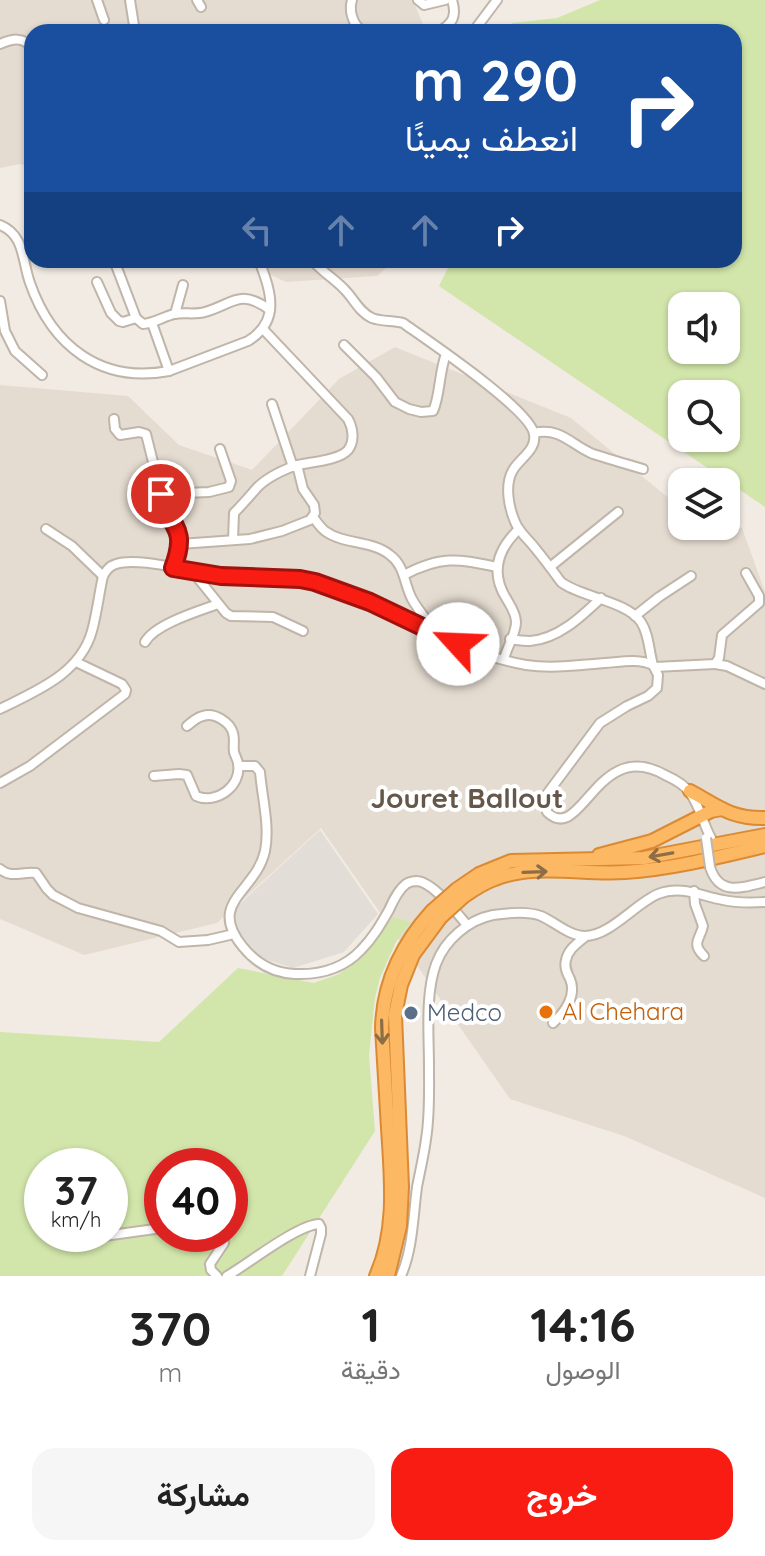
<!DOCTYPE html>
<html lang="ar">
<head>
<meta charset="utf-8">
<style>
	body { margin:0; font-family:Quicksand,Vazirmatn,sans-serif; background:#f6f6f6; color:#222; direction:rtl; height:100vh; display:flex; flex-direction:column; font-size:30px; white-space:nowrap }
	* { box-sizing:border-box; margin:0 }
	p { font-size:26px; color:#767676 }
	.icon { flex:none; width:44px; height:44px; fill:none; stroke:currentColor; stroke-width:2; stroke-linecap:round; stroke-linejoin:round }
	.map { position:relative; height:1276px; overflow:hidden; direction:ltr }
	.details { display:flex; flex-direction:column; background:#fff; flex:1 }
	.details>* { flex:none }
	.banner { position:absolute; left:24px; top:24px; width:718px; height:244px; border-radius:24px; box-shadow:0 2px 6px #0004; direction:rtl; background:#1a4fa0; color:#fff; overflow:hidden }
	.controls { position:absolute; left:668px; top:292px; display:grid; gap:16px }
	.controls a { display:grid; place-items:center; width:72px; height:72px; border-radius:16px; background:#fff; box-shadow:0 2px 6px #0004; font-size:40px }
	.speed { position:absolute; left:24px; top:1148px; display:flex; gap:16px; font-size:40px; font-weight:700; text-align:center }
	.speed>* { display:grid; place-content:center; width:104px; height:104px; border-radius:50%; background:#fff; box-shadow:0 2px 6px #0004; line-height:1 }
	.speed small { font-size:20px; font-weight:400 }
	.speed .limit { border:12px solid #d22; background:#fff; color:#111 }
	.pin { position:absolute; display:grid; place-items:center; width:68px; height:68px; color:#fff; margin:-34px; border:4px solid #fff; border-radius:50%; box-shadow:0 2px 8px #0007 }
	.me { position:absolute; width:88px; margin:-44px; rotate:295deg; stroke-linejoin:round; filter:drop-shadow(0 0 6px #0008) }
	.turn { display:flex; align-items:center; gap:28px; height:168px; padding:0 32px; font-size:36px }
	.turn .icon { width:104px; height:104px; stroke-width:2.5 }
	.turn b { display:block; font-size:56px; line-height:68px }
	.lanes { display:flex; align-items:center; height:76px; padding:0 32px; background:#0003; justify-content:center; gap:40px; direction:ltr }
	.lanes .off { opacity:.35 }
	.eta { display:flex; justify-content:space-evenly; align-items:center; height:136px; text-align:center }
	.eta b { font-size:48px; font-weight:700; line-height:56px }
	.action { display:flex; gap:16px; margin-top:auto; padding:16px 32px }
	.action a { flex:1; height:92px; border-radius:24px; background:#f81c13; color:#fff; font-size:32px; font-weight:700; line-height:92px; text-align:center }
	.action a+a { background:#f6f6f6; color:#222 }
	.map>svg:first-child { display:block }
	.residential { fill:#e5dcd1 }
	.industrial { fill:#e3ddd8 }
	.green { fill:#d2e6ab; fill-rule:evenodd }
	.lines { fill:none; stroke-linecap:round; stroke-linejoin:round }
	.minor-casing { stroke:#bfb5a9; stroke-width:12 }
	.highway-casing { stroke:#db8a33; stroke-width:16 }
	.minor { stroke:#fff; stroke-width:8 }
	.highway { stroke:#fcb863; stroke-width:12 }
	.minor-bridge-casing { stroke:#bfb5a9; stroke-width:12; stroke-linecap:butt }
	.highway-bridge-casing { stroke:#db8a33; stroke-width:16; stroke-linecap:butt }
	.minor-bridge { stroke:#fff; stroke-width:8 }
	.highway-bridge { stroke:#fcb863; stroke-width:12 }
	.oneway { stroke:#8d6d46 }
	.route-casing { stroke:#a1120c; stroke-width:20 }
	.route { stroke:#f81c13; stroke-width:14 }
	.food-dot { fill:#e8710a; stroke:#fff; stroke-width:3 }
	.service-dot { fill:#5c6f8a; stroke:#fff; stroke-width:3 }
	.labels { text-anchor:middle; stroke-width:8; stroke-linejoin:round; paint-order:stroke }
	.food-label { font-size:24px; fill:#c56008; stroke:#fff; text-anchor:start }
	.service-label { font-size:24px; fill:#4e5e75; stroke:#fff; text-anchor:start }
	.quarter-label { font-size:28px; font-weight:bold; fill:#65584b; stroke:#fff }
</style>
</head>
<body>
<div class="map">
<svg width="765" height="1276" viewBox="0 0 765 1276">
	<rect width="100%" height="100%" fill="#f1ebe3"/>
	<g class="residential">
		<path d="M0 0H413L426 32H32V167L20 164 0 168Z"/>
		<path d="M238 260H395L377 276 286 282Z"/>
		<path d="M395 347 571 418 682 509V526L726 525 742 528 765 592V1198L624 1136 510 1099 321 828 217 923 84 955 0 919V385L128 396 179 445 252 470 339 379Z"/>
	</g>
	<path class="industrial" d="M320 830 378 914 344 952 293 968 255 956 243 943 230 921 231 912Z"/>
	<g class="green">
		<path d="M600 0H765V507L439 286 452 260H734V32H509L512 23 557 18ZM682 306H726V350H682ZM682 394H726V438H682Z"/>
		<path d="M393 917 411 922 396 942 380 978 375 998 369 1055 375 1131 282 1276H0V1032L159 1042 238 968 314 983 339 974 363 956ZM42 1166H110V1234H42ZM162 1166H230V1234H162Z"/>
	</g>
	<g class="lines">
		<g class="minor-casing">
			<g id="minor">
				<path d="M97 0 104 20"/>
				<path d="M130 0 135 32"/>
				<path d="M197 0 201 7"/>
				<path d="M352 0C349 10 352 23 361 30"/>
				<path d="M418 0 424 5 445 0"/>
				<path d="M438 32C453 24 457 16 452 0"/>
				<path d="M473 32 497 0"/>
				<path d="M0 44C12 39 23 36 32 48"/>
				<path d="M0 225C25 235 22 261 30 283 52 346 101 384 169 371L248 341C282 320 270 290 259 260"/>
				<path d="M114 260 136 318 143 324C154 323 163 317 174 314 184 312 195 315 205 312 233 304 240 288 270 310"/>
				<path d="M312 260C322 272 335 279 345 290 354 299 359 312 372 318 382 322 393 320 403 323 427 340 530 409 534 434 537 450 520 458 513 470 504 485 509 509 516 524 520 533 529 540 535 548 544 559 553 571 561 582 580 597 627 601 641 622 649 634 649 651 653 665"/>
				<path d="M97 282 111 313 119 321 123 322 136 318"/>
				<path d="M0 301 5 331 15 351 42 375"/>
				<path d="M175 314 183 285"/>
				<path d="M152 323 169 371"/>
				<path d="M344 345 376 377 395 402 409 409 421 412 433 411C440 397 439 372 446 354"/>
				<path d="M272 404 293 467"/>
				<path d="M114 419 115 429 120 435 139 432 146 434 161 494"/>
				<path d="M534 433C561 427 571 445 593 454 609 459 626 464 643 469"/>
				<path d="M313 517C317 522 320 527 325 531 344 545 372 540 390 555 405 566 404 584 412 599 419 612 430 623 438 635"/>
				<path d="M46 529 72 546 103 576"/>
				<path d="M233 540 234 513C242 505 248 498 255 490 264 479 281 471 294 466 307 462 339 461 348 450 355 441 353 428 348 419L263 329"/>
				<path d="M180 544 250 539 282 531 310 520 315 513 314 505 303 489 297 465"/>
				<path d="M550 567 618 512"/>
				<path d="M173 568C187 531 174 527 157 497L161 494 209 492 229 487 231 481 220 449"/>
				<path d="M193 572 226 613 231 616 273 617 303 631"/>
				<path d="M404 575C442 555 458 559 497 567"/>
				<path d="M635 616 659 597 691 576"/>
				<path d="M510 639C516 640 523 641 530 641 558 639 581 617 601 598"/>
				<path d="M145 642C155 624 199 611 218 604"/>
				<path d="M504 659C507 647 516 634 516 622 516 613 510 605 506 598 490 572 498 549 519 529"/>
				<path d="M715 664 727 666 765 684"/>
				<path d="M655 667 715 664 719 658 722 635 759 603V596L746 573"/>
				<path d="M0 709C36 691 80 674 92 631 97 613 99 594 103 576 106 571 109 566 116 564 139 556 193 573 218 575 257 580 296 575 333 588 399 609 456 653 526 665 552 669 579 665 605 663 620 662 638 658 653 665L658 675 657 688 648 696 627 706 600 723 547 794V812C582 846 596 736 665 775 674 779 685 785 690 793 700 806 703 824 711 838"/>
				<path d="M239 766H255L260 772C262 797 270 826 265 851 256 892 206 902 243 947 256 963 274 973 295 974 320 975 344 968 361 950 373 938 381 924 389 910 393 901 398 890 406 884 409 882 414 881 417 881 433 882 457 913 467 925"/>
				<path d="M154 776 179 774 187 775 196 796C216 805 242 786 238 764 238 760 235 756 234 752 233 746 235 739 233 733 230 722 214 712 203 716 197 717 192 722 187 726"/>
				<path d="M0 783 30 766 125 694 126 690 122 684 76 662"/>
				<path d="M710 867C719 896 741 888 765 882"/>
				<path d="M0 869C12 879 22 871 36 873L47 889 53 895 78 908 161 931 179 942 208 940 234 934"/>
				<path d="M694 891 695 904 703 926C700 940 691 943 704 956"/>
				<path d="M553 1023C565 1012 577 995 570 979 567 973 564 967 566 960 568 949 578 943 586 936"/>
				<path d="M61 1242 162 1228"/>
				<path d="M217 1276 211 1270 210 1264 224 1243 223 1234"/>
				<path d="M227 1276C248 1264 297 1225 319 1224L321 1228V1234L310 1276"/>
				<path d="M401 1276C413 1248 413 1217 417 1187 420 1171 424 1155 426 1139 430 1115 429 1091 429 1067 429 1035 425 994 436 964 445 940 468 920 493 915 507 913 528 911 541 916 555 922 569 936 585 936 610 936 636 903 658 894 681 885 701 896 723 900 737 903 751 903 765 902"/>
			</g>
		</g>
		<g class="highway-casing">
			<g id="highway">
				<path d="M690 791C718 806 731 819 765 818"/>
				<path d="M599 855 652 841 711 811 722 809"/>
				<path d="M457 889 479 874 511 861 644 858 765 835"/>
				<path d="M463 897C473 890 483 883 495 879 535 863 582 875 625 872 671 869 719 857 765 846"/>
				<path d="M376 1276C397 1230 391 1177 388 1128 386 1095 384 1062 382 1028 383 983 402 944 432 911"/>
				<path d="M388 1276 400 1226 402 1187 395 1015 401 985 413 955 441 917"/>
			</g>
		</g>
		<use href="#minor" class="minor"/>
		<use href="#highway" class="highway"/>
		<g class="minor-bridge-casing">
			<path id="minor-bridge" d="M706 838 710 867"/>
		</g>
		<g class="highway-bridge-casing">
			<g id="highway-bridge">
				<path d="M432 911 457 889"/>
				<path d="M441 917 463 897"/>
			</g>
		</g>
		<use href="#minor-bridge" class="minor-bridge"/>
		<use href="#highway-bridge" class="highway-bridge"/>
	</g>
	<defs><path id="oneway-shaft" d="M-6 0H5M1.5-3L5.5 0L1.5 3" fill="none" stroke-width="1.6" stroke-linecap="round" stroke-linejoin="round" transform="scale(2)"/></defs>
	<g class="oneway">
		<use href="#oneway-shaft" transform="translate(661 855) rotate(170)"/>
		<use href="#oneway-shaft" transform="translate(535 872) rotate(-2)"/>
		<use href="#oneway-shaft" transform="translate(382 1032) rotate(88)"/>
	</g>
	<g class="lines">
		<g class="route-casing">
			<path id="route" d="M161 494 157 497C175 528 187 531 173 568L221 576 300 579 315 582 370 602 458 644"/>
		</g>
		<use href="#route" class="route"/>
	</g>
	<circle class="food-dot" cx="546" cy="1012" r="8"/>
	<circle class="service-dot" cx="411" cy="1013" r="8"/>
	<g class="labels">
		<g class="food-label">
			<text x="562" y="1020">Al Chehara</text>
		</g>
		<g class="service-label">
			<text x="427" y="1021">Medco</text>
		</g>
		<g class="quarter-label">
			<text x="467" y="808">Jouret Ballout</text>
		</g>
	</g>
</svg>
<div class="controls">
<a><svg class="icon" aria-label="sound" viewBox="0 0 24 24"><path d="M4 9h4l5-4v14l-5-4H4zM17 9q2 3 0 6"/></svg></a>
<a><svg class="icon" aria-label="search" viewBox="0 0 24 24"><circle cx="10" cy="10" r="6"/><path d="M15 15l6 6"/></svg></a>
<a><svg class="icon" aria-label="layers" viewBox="0 0 24 24"><path d="M12 4l9 5-9 5-9-5zM3 14l9 5 9-5"/></svg></a>
</div>
<div class="speed"><div>37<small>km/h</small></div><div class="limit">40</div></div>
<div class="pin" style="left:161px;top:494px;background:#d93025"><svg class="icon" aria-label="arrive" viewBox="0 0 24 24"><path d="M6 21V4h12l-3 4 3 4H6"/></svg></div>
<svg class="me" style="left:458px;top:644px" viewBox="-20 -20 40 40"><circle r="19" fill="#fff"/><path d="M0-13L10 11 0 6-10 11z" fill="#f81c13"/></svg>
<div class="banner">
<div class="turn"><svg class="icon" aria-label="right" viewBox="0 0 24 24"><path d="M7 20v-9h11M14 6l5 5-5 5"/></svg><div><b>290 m</b>انعطف يمينًا</div></div>
<div class="lanes"><svg class="icon off" aria-label="left" viewBox="0 0 24 24"><path d="M17 20v-9H6M10 6l-5 5 5 5"/></svg><svg class="icon off" aria-label="ahead" viewBox="0 0 24 24"><path d="M12 20V5M6 11l6-6 6 6"/></svg><svg class="icon off" aria-label="ahead" viewBox="0 0 24 24"><path d="M12 20V5M6 11l6-6 6 6"/></svg><svg class="icon" aria-label="right" viewBox="0 0 24 24"><path d="M7 20v-9h11M14 6l5 5-5 5"/></svg></div>
</div>
</div>
<section class="details">
<div class="eta">
<div><b>14:16</b><p>الوصول</p></div>
<div><b>1</b><p>دقيقة</p></div>
<div><b>370</b><p>m</p></div>
</div>
<div class="action"><a>خروج</a><a>مشاركة</a></div>
</section>
</body>
</html>
